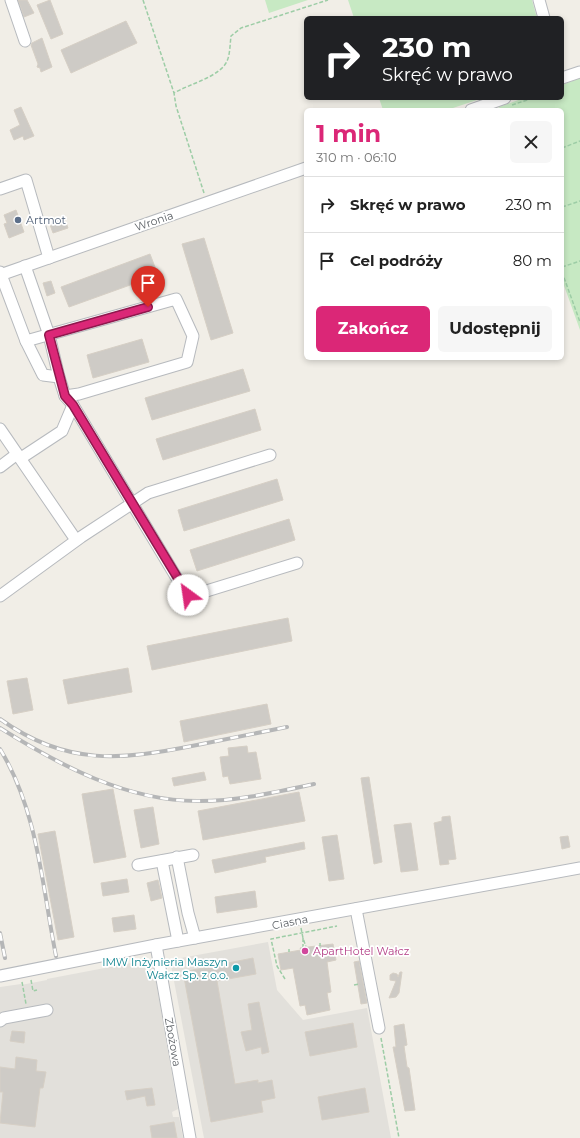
<!DOCTYPE html>
<html lang="pl">
<head>
<meta charset="utf-8">
<style>
	body { margin:0; font-family:Montserrat,sans-serif; background:#f6f6f6; color:#222; height:100vh; display:flex; flex-direction:column; font-size:15px; white-space:nowrap }
	* { box-sizing:border-box; margin:0 }
	p { font-size:13px; color:#767676 }
	.icon { flex:none; width:22px; height:22px; fill:none; stroke:currentColor; stroke-width:2; stroke-linecap:round; stroke-linejoin:round }
	.map { position:relative; flex:1; overflow:hidden }
	.side { position:absolute; left:304px; top:108px; width:260px; height:252px; display:flex; flex-direction:column; background:#fff; border-radius:6px; box-shadow:0 2px 6px #0003 }
	.side>* { flex:none }
	.guide { position:absolute; left:304px; top:16px; width:260px; height:84px; border-radius:6px; box-shadow:0 2px 6px #0003; background:#202124; color:#fff; overflow:hidden }
	.pin { position:absolute; display:grid; place-items:center; width:34px; height:34px; color:#fff; margin:-41px -17px; border-radius:50% 50% 50% 0; rotate:-45deg; box-shadow:0 0 4px #0007 }
	.pin .icon { rotate:45deg }
	.me { position:absolute; width:44px; margin:-22px; rotate:329deg; stroke-linejoin:round; filter:drop-shadow(0 0 3px #0008) }
	.turn { display:flex; align-items:center; gap:14px; height:84px; padding:0 12px; font-size:18px }
	.turn .icon { width:52px; height:52px; stroke-width:2.5 }
	.turn b { display:block; font-size:28px; line-height:34px }
	.round { display:grid; place-items:center; flex:none; width:42px; height:42px; border-radius:6px; background:#f6f6f6 }
	.overview { display:flex; align-items:center; justify-content:space-between; height:68px; padding:0 12px }
	h1 { font-size:24px; font-weight:700; line-height:30px; color:#db2777 }
	.primary-button { display:flex; gap:8px; margin-top:auto; padding:8px 12px }
	.primary-button a { flex:1; height:46px; border-radius:6px; background:#db2777; color:#fff; font-size:16px; font-weight:700; line-height:46px; text-align:center }
	.primary-button a+a { background:#f6f6f6; color:#222 }
	ul { padding:0; list-style:none }
	li { display:flex; align-items:center; gap:12px; height:56px; padding:0 12px; border-top:1px solid #e0e0e0 }
	li div { flex:1 }
	li b { display:block; font-size:15px }
	li em { font-style:normal }
	.map>svg:first-child { display:block }
	.industrial { fill:#e2e0db }
	.green { fill:#c7e9c3 }
	.building { fill:#cecbc6; stroke:#d6cfc5 }
	.lines { fill:none; stroke-linecap:round; stroke-linejoin:round }
	.minor-casing { stroke:#b7babe; stroke-width:13 }
	.path { stroke:#9dcda6; stroke-width:1.5; stroke-dasharray:4 2; stroke-linecap:butt }
	.minor { stroke:#fff; stroke-width:11 }
	.rail-casing { stroke:#b5b6b7; stroke-width:4 }
	.rail { stroke:#fff; stroke-width:2.5; stroke-dasharray:8; stroke-linecap:butt }
	.route-casing { stroke:#8e194d; stroke-width:10 }
	.route { stroke:#db2777; stroke-width:7 }
	.service-dot { fill:#5c6f8a; stroke:#fff; stroke-width:1.5 }
	.hotel-dot { fill:#d1479c; stroke:#fff; stroke-width:1.5 }
	.culture-dot { fill:#0f9aa8; stroke:#fff; stroke-width:1.5 }
	.labels { text-anchor:middle; stroke-width:3.5; stroke-linejoin:round; paint-order:stroke }
	.service-label { font-size:11px; fill:#4e5e75; stroke:#fff; text-anchor:start }
	.street-label { font-size:11px; fill:#5e6368; stroke:#fff }
	.hotel-label { font-size:11px; fill:#b23c85; stroke:#fff; text-anchor:start }
	.culture-label { font-size:11px; fill:#0d838f; stroke:#fff; text-anchor:end }
</style>
</head>
<body>
<div class="map">
<svg width="580" height="1138" viewBox="0 0 580 1138">
	<rect width="100%" height="100%" fill="#f1eee7"/>
	<g class="industrial">
		<path d="M268 942 277 990 303 1020 367 1008 391 1138H204L170 960Z"/>
		<path d="M152 959 178 1109 172 1112 173 1117H179L183 1138H0V987L21 984V985L47 980V979Z"/>
	</g>
	<g class="green">
		<path d="M265 0H308L269 13Z"/>
		<path d="M348 0H532L537 18H354Z"/>
		<path d="M580 78V330L562 280V110H500L499 107 524 98H562V85Z"/>
		<path d="M379 98H483L447 110H383Z"/>
	</g>
	<g class="building">
		<path d="M18 0H27L34 13 24 17Z"/>
		<path d="M50 0 63 34 51 39 37 5Z"/>
		<path d="M126 21 137 43 71 73 61 50Z"/>
		<path d="M42 38 52 67 41 72 40 68 37 67 38 64 31 45 32 43Z"/>
		<path d="M21 107 34 136 24 140 23 136 14 140 10 130 20 125 14 110Z"/>
		<path d="M16 210 24 232 9 238 4 224 7 223 4 215Z"/>
		<path d="M64 217 68 228 53 233 49 222Z"/>
		<path d="M204 238 233 333 211 340 182 244Z"/>
		<path d="M150 254 158 275 69 307 61 287Z"/>
		<path d="M51 281 55 293 47 296 43 283Z"/>
		<path d="M142 339 149 362 93 378 87 355Z"/>
		<path d="M243 369 250 391 152 420 145 398Z"/>
		<path d="M255 409 261 430 163 460 156 439Z"/>
		<path d="M277 479 283 500 184 531 178 510Z"/>
		<path d="M289 519 295 540 197 571 190 550Z"/>
		<path d="M288 618 292 641 152 670 147 646Z"/>
		<path d="M128 668 132 692 68 704 63 680Z"/>
		<path d="M27 678 33 710 13 714 7 681Z"/>
		<path d="M267 704 271 724 184 742 180 721Z"/>
		<path d="M247 746 248 753 256 752 261 779 230 784 228 776 223 777 220 757 229 756 228 748Z"/>
		<path d="M204 772 206 780 174 786 172 778Z"/>
		<path d="M369 777 382 862 374 864 361 778Z"/>
		<path d="M113 789 126 857 94 863 82 794Z"/>
		<path d="M299 792 305 821 203 840 198 811Z"/>
		<path d="M153 807 159 844 141 848 134 810Z"/>
		<path d="M450 816 456 859 448 860 449 864 440 865 434 823 442 821V817Z"/>
		<path d="M411 823 418 870 401 872 394 825Z"/>
		<path d="M55 831 74 937 58 940 38 834Z"/>
		<path d="M337 835 344 879 329 881 322 837Z"/>
		<path d="M568 836 570 847 562 849 560 837Z"/>
		<path d="M304 842 305 849 265 857 266 862 215 873 212 860Z"/>
		<path d="M127 879 129 892 103 896 101 883Z"/>
		<path d="M158 880 162 898 151 901 147 883Z"/>
		<path d="M255 891 257 907 217 913 215 897Z"/>
		<path d="M134 915 136 929 114 932 112 918Z"/>
		<path d="M333 944 336 960 327 962 331 992 327 993 330 1010 307 1015 305 1005 300 1006 293 968 281 970 278 954 301 950 300 948Z"/>
		<path d="M253 958 256 974 217 981 235 1084 258 1080V1083L272 1080 275 1098 261 1101 263 1112 211 1122 183 972Z"/>
		<path d="M359 961 367 1003 361 1004 354 962Z"/>
		<path d="M400 972H402L399 993 396 997 389 998 396 981 390 980V975L393 973 397 974 398 977Z"/>
		<path d="M259 1002 269 1052 262 1054 261 1047 246 1051 241 1032 252 1030 248 1004Z"/>
		<path d="M353 1023 357 1047 310 1056 305 1032Z"/>
		<path d="M404 1024 407 1045 404 1046 407 1067 409 1068 415 1110 405 1111 393 1047H396L394 1026Z"/>
		<path d="M12 1031 25 1032 24 1043 10 1041Z"/>
		<path d="M16 1057 37 1060 36 1071 46 1072 43 1088H40L35 1127 0 1123 3 1092H0V1067L15 1069Z"/>
		<path d="M152 1088 155 1105 147 1106 145 1096 127 1100 125 1091Z"/>
		<path d="M365 1088 369 1112 322 1120 318 1097Z"/>
		<path d="M174 1122 177 1138H152L150 1126Z"/>
	</g>
	<g class="lines">
		<g class="minor-casing">
			<g id="minor">
				<path d="M11 0 25 41"/>
				<path d="M539 0 544 18"/>
				<path d="M562 78 580 72"/>
				<path d="M471 110 505 98"/>
				<path d="M0 189 26 180 49 258"/>
				<path d="M25 266 49 335 59 377"/>
				<path d="M0 272 26 341 43 375 59 377 65 396 73 405 187 595 200 593 297 563"/>
				<path d="M0 275 306 168"/>
				<path d="M26 341 176 299 193 336 187 362 79 394 65 396"/>
				<path d="M0 429 76 540"/>
				<path d="M21 458 62 431 73 405"/>
				<path d="M0 467 17 454"/>
				<path d="M0 596 81 537 148 493 270 455"/>
				<path d="M177 857 188 913 195 938"/>
				<path d="M162 861 178 941"/>
				<path d="M138 865 193 855"/>
				<path d="M356 909 379 1028"/>
				<path d="M156 945 190 1138"/>
				<path d="M0 976 156 945 580 868"/>
				<path d="M0 1021 4 1018 47 1010"/>
			</g>
		</g>
		<g class="path">
			<path d="M143 0 174 93"/>
			<path d="M512 105 533 98"/>
			<path d="M562 148 580 141"/>
			<path d="M204 193 176 106 174 93C189 84 220 77 227 61 230 55 230 44 231 36L241 28 328 0"/>
			<path d="M562 207 580 201"/>
			<path d="M562 267 580 261"/>
			<path d="M562 272 580 322"/>
			<path d="M301 928 303 938"/>
			<path d="M320 943V946"/>
			<path d="M303 948V938L306 947"/>
			<path d="M289 949V952"/>
			<path d="M285 979 277 966 271 939 337 926"/>
			<path d="M31 980 33 991 37 990"/>
			<path d="M22 982 26 1004"/>
			<path d="M354 985 360 984"/>
			<path d="M381 1038 399 1138"/>
		</g>
		<use href="#minor" class="minor"/>
		<g class="rail-casing">
			<g id="rail">
				<path d="M0 719C67 767 122 760 197 745 227 739 257 733 287 727"/>
				<path d="M0 728C59 765 128 802 200 801 238 801 276 792 314 784"/>
				<path d="M0 749C38 811 42 886 56 956"/>
				<path d="M0 933 5 958"/>
			</g>
		</g>
		<use href="#rail" class="rail"/>
	</g>
	<g class="lines">
		<g class="route-casing">
			<path id="route" d="M148 307 49 335 65 396 73 405 188 595"/>
		</g>
		<use href="#route" class="route"/>
	</g>
	<circle class="service-dot" cx="18" cy="220" r="4"/>
	<circle class="hotel-dot" cx="305" cy="951" r="4"/>
	<circle class="culture-dot" cx="236" cy="968" r="4"/>
	<g class="labels">
		<g class="service-label">
			<text x="26" y="224">Artmot</text>
		</g>
		<g class="street-label">
			<text transform="translate(154 221) rotate(-19)" y="4">Wronia</text>
			<text transform="translate(290 922) rotate(-11)" y="4">Ciasna</text>
			<text transform="translate(173 1042) rotate(80)" y="4">Zbożowa</text>
		</g>
		<g class="hotel-label">
			<text x="313" y="955">ApartHotel Wałcz</text>
		</g>
		<g class="culture-label">
			<text x="228" y="966">IMW Inżynieria Maszyn<tspan x="228" dy="13">Wałcz Sp. z o.o.</tspan></text>
		</g>
	</g>
</svg>
<div class="pin" style="left:148px;top:307px;background:#d93025"><svg class="icon" aria-label="arrive" viewBox="0 0 24 24"><path d="M6 21V4h12l-3 4 3 4H6"/></svg></div>
<svg class="me" style="left:188px;top:595px" viewBox="-20 -20 40 40"><circle r="19" fill="#fff"/><path d="M0-13L10 11 0 6-10 11z" fill="#db2777"/></svg>
<div class="guide">
<div class="turn"><svg class="icon" aria-label="right" viewBox="0 0 24 24"><path d="M7 20v-9h11M14 6l5 5-5 5"/></svg><div><b>230 m</b>Skręć w prawo</div></div>
</div>
<section class="side">
<div class="overview"><div><h1>1 min</h1><p>310 m · 06:10</p></div><a class="round"><svg class="icon" aria-label="close" viewBox="0 0 24 24"><path d="M6 6l12 12M18 6L6 18"/></svg></a></div>
<ul>
<li><svg class="icon" aria-label="right" viewBox="0 0 24 24"><path d="M7 20v-9h11M14 6l5 5-5 5"/></svg><div><b>Skręć w prawo</b></div><em>230 m</em></li>
<li><svg class="icon" aria-label="arrive" viewBox="0 0 24 24"><path d="M6 21V4h12l-3 4 3 4H6"/></svg><div><b>Cel podróży</b></div><em>80 m</em></li>
</ul>
<div class="primary-button"><a>Zakończ</a><a>Udostępnij</a></div>
</section>
</div>
</body>
</html>
